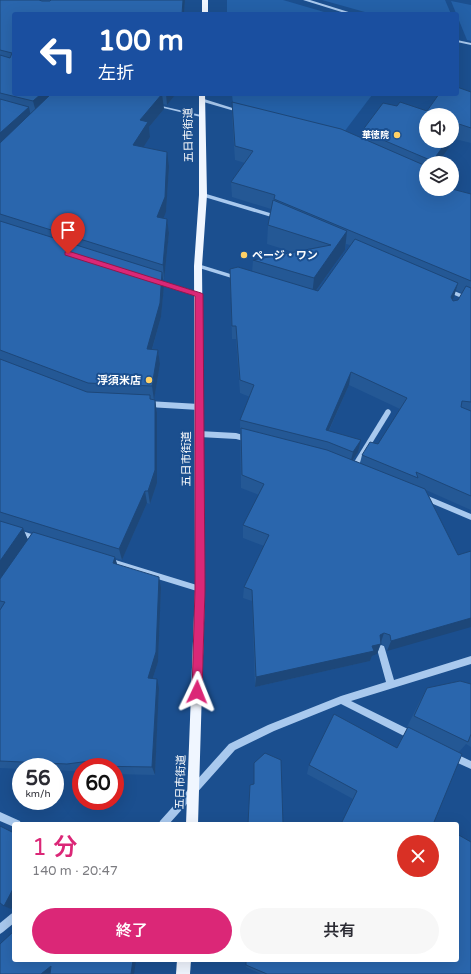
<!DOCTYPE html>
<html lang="ja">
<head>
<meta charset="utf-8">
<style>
	body { margin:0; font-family:"Varela Round","Noto Sans JP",sans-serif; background:#f7f7f7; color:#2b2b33; height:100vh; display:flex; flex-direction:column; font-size:15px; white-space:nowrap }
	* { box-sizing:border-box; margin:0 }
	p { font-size:13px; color:#7c7c81 }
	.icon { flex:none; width:22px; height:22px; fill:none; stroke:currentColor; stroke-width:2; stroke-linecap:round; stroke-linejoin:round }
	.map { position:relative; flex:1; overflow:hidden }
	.sheet { position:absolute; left:12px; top:822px; width:447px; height:140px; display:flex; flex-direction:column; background:#fff; border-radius:4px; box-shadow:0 4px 16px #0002 }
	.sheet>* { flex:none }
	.banner { position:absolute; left:12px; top:12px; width:447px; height:84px; border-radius:4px; box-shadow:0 4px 16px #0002; background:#1a4fa0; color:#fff; overflow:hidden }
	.fabs { position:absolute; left:419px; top:108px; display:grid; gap:8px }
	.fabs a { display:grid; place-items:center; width:40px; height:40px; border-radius:50%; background:#fff; box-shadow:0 4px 16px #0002; font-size:20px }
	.speed { position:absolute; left:12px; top:758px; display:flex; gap:8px; font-size:20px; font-weight:700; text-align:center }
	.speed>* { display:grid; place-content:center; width:52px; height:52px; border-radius:50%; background:#fff; box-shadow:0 4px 16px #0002; line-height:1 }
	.speed small { font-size:10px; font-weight:400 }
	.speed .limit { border:6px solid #d22; background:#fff; color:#111 }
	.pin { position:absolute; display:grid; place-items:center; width:34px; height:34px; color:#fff; margin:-41px -17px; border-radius:50% 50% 50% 0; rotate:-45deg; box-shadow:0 0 4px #0007 }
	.pin .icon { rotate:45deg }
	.me { position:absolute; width:44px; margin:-22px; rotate:2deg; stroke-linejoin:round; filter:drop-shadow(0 0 3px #0008) }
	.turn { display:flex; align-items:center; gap:14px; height:84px; padding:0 20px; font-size:18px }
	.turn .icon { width:52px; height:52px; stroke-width:2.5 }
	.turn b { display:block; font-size:28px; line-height:34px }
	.round { display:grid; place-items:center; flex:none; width:42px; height:42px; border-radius:21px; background:#f7f7f7 }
	.headline { display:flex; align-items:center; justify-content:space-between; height:68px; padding:0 20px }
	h1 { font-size:24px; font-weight:600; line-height:30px; color:#db2777 }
	.cta { display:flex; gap:8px; margin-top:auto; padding:8px 20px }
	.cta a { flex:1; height:46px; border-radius:24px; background:#db2777; color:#fff; font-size:16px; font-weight:600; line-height:46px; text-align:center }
	.cta a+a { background:#f7f7f7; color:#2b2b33 }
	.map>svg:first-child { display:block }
	.green { fill:#2461a8 }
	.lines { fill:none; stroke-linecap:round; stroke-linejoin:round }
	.minor { fill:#a9c9ee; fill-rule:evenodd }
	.major { fill:#f0f6ff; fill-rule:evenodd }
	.wall { fill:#245895; fill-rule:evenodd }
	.shaded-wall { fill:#1d4779 }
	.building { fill:#2a66ad; stroke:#1d4779 }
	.route { fill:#db2777; stroke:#8e194d }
	.poi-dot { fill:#ffd166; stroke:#1b4f8f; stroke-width:1.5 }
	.labels { text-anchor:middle; stroke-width:4; stroke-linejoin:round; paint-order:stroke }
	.far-poi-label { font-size:9px; font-weight:bold; fill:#fff; stroke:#1b4f8f; text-anchor:end }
	.street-label { font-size:11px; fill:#fff; stroke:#1b4f8f }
	.poi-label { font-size:11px; font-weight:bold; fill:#fff; stroke:#1b4f8f; text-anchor:start }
</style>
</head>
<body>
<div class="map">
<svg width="471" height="974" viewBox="0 0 471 974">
	<rect width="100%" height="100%" fill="#1b4f8f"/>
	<g class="green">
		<path d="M227 0H283L331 14H227Z"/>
		<path d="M322 0H445L451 14H372Z"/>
		<path d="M451 1 471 5V41L467 40Z"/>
		<path d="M232 94H368L372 95 341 136 233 104Z"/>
	</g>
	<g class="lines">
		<g class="minor">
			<path d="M303 0H310L355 14H348Z"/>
			<path d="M457 40 471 43V45L457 42Z"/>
			<path d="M200 99H204L242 111 238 112 200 101Z"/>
			<path d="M153 104 201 115 203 116 201 117 155 106 153 105Z"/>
			<path d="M203 193 280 216 281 217 278 219 201 196 200 195Z"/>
			<path d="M198 264 240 277 241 278 238 280 196 267V265Z"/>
			<path d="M154 279 201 293 202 294 199 296 152 282 151 281Z"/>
			<path d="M447 288 471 298V302L445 291 444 290Z"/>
			<path d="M148 401 199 404 202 407 199 410 148 407 145 404Z"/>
			<path d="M388 409 390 410 391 412 390 414 355 471H351L350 469 351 467 386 410Z"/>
			<path d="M199 431 236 433 250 437 251 439 250 441 248 442 236 439 199 437 196 434Z"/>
			<path d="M421 493 471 514V520L419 498 417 496 419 494Z"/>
			<path d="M0 524 41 537 42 539 41 541 38 542 0 530Z"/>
			<path d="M109 558 200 586 203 587 204 589 203 591 200 592 109 564 106 563 105 561 106 559Z"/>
			<path d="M381 645 384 646 385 649 394 680 471 656V664L351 701 416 733 417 736 416 739 413 740 410 739 341 704 274 731 235 750 169 824H159L160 821 229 744 268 725 341 696 386 682 377 649 378 646Z"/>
			<path d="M452 752 471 761V769L449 759 448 756 449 753Z"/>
			<path d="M0 812 20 821 21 824H14V827L0 821Z"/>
			<path d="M14 912V923L3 932 0 934V923L11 914Z"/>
		</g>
		<g class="major">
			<rect x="202" y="0" width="6" height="14"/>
			<path d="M199 94H205L207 195 202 266 205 589 198 824H186L195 589 194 266 199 195Z"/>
			<path d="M177 960H191L190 974H176Z"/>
		</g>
	</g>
	<g class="wall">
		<path d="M0 0H185L184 14 14 94H175V95L167 105 163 104 164 109 149 127 150 137 143 147 169 167 166 212 163 218 167 219 169 233 164 280 163 279 164 286 161 317 152 350H158L160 364 154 399 155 400 157 413V483L150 504 147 503 122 560 115 558 117 564 161 588 158 662 153 678 159 688 155 775 115 774V767H81V770L72 771 55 770V767H21V769L0 768ZM23 530 32 532 28 540Z"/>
		<path d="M471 92V143L455 139 438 163H426V176L425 180 471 194V510L426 490 458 555 387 651 385 646 381 644 377 654 372 656 370 661 255 687 252 601 243 598 244 587 264 546 243 538V525L259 495 241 488 240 420 250 397 240 393 236 339H232L230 269 252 272 253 260 293 252 267 244 268 225 271 209 232 197 231 182 245 163 235 160 232 116V102L361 138 362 131 397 106 427 111ZM346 244 350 245 318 291H316L345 250ZM456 290 462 293 458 300 453 301 452 300ZM349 385 400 409 378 444 362 455 360 463 353 460 358 452 361 440 329 431Z"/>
		<path d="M471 684V747L466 744 459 752 434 822 437 824H341L353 799 307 774 309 765 397 748 408 727H407L420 701 427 688Z"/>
		<path d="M246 960H457L471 974H261L246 967Z"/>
	</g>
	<g class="shaded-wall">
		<path d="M183 0H185L184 14H182Z"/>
		<path d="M41 94H60L37 116 33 101Z"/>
		<path d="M162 94 164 109 149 127 150 137 135 160 133 145 140 120Z"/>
		<path d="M166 94H175V95L167 105Z"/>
		<path d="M29 107 32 122 0 152V133Z"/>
		<path d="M459 124 455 139 438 163H431L447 141H452V134Z"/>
		<path d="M167 152 169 167 166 212 158 231 157 217Z"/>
		<path d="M426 170V176L425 181 420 179Z"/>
		<path d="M167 219 169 233 164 280 163 265Z"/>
		<path d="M347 231 345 250 312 296 314 278Z"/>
		<path d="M162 272 164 286 161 317 148 363 147 349Z"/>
		<path d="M458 283 454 297 447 310 451 297Z"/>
		<path d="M158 350 160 364 154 400 152 386Z"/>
		<path d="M351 372 349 385 324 441 326 430Z"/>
		<path d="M155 400 157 413V483L150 504 148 491Z"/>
		<path d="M361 440 358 452 350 464 353 452Z"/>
		<path d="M145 491 147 503 122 560 119 549Z"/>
		<path d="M23 528 28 540 0 581V561Z"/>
		<path d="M115 557 118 568 113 563Z"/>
		<path d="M159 577 161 588 158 662 150 687 148 678Z"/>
		<path d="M471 618V627L387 651 391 641Z"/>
		<path d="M384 633 377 654 372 656 370 661 255 687 256 677 372 646 380 635Z"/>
		<path d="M157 679 159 688 155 775 152 767Z"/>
		<path d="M14 887V904L11 909 4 906Z"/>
		<path d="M133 960H136L134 974H131Z"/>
		<path d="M51 966 56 967 49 974H41Z"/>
	</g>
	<g class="building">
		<path d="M0 0H39L42 1H50L51 0H183L182 14H14V94H41L33 101 0 93V55L10 58 12 53 0 50Z"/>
		<path d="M457 87 471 92V128L459 124 452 134V115H426V141H447L431 163 430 160 362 131 383 103 397 106 400 102 427 111 439 94H457Z"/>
		<path d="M51 94H162L140 120 148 122 133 145 167 152 165 197 157 217 167 219 163 265 0 214V143Z"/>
		<path d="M0 99 29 107 0 133Z"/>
		<path d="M232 102 341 129 426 166V170L420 179 426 181V189H452L471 194V281L274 199 275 195 231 182 253 151 235 146Z"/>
		<path d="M273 200 347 231 314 278 253 260 331 245 268 225Z"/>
		<path d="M0 221 162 272 160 303 147 349 158 350 152 386 88 383 0 350Z"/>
		<path d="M355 239 458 283 451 297 453 301 458 300 466 286 471 288V402L462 401 461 407 471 411V496L416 472 418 478 362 455 370 442 378 444 407 398 351 372 326 430 361 440 353 452 328 442 240 420 254 385 240 380 236 326H232L230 269 238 267 318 291Z"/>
		<path d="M0 359 87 392 150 395V399L155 400V470L148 491H145L119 549 0 512Z"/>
		<path d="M241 428 327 450 425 489 458 555 471 551V618L391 641 390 635 384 633 380 635 381 644 372 646 374 651 256 677 252 590 244 587 269 535 243 525 264 484 242 475Z"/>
		<path d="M0 521 23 528 0 561Z"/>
		<path d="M33 532 115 557 113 563 159 577 156 652 148 678 157 679 152 767 90 766V761L67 764 0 761V610L5 602 0 601V579Z"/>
		<path d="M460 681 471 684V734L468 742 414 716 427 688Z"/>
		<path d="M334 714 397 748 408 727 462 754 434 822 437 824H341L357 791 309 765Z"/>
		<path d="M265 753 281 760 283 824H248L250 785 254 784V763Z"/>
		<path d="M0 826 14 833V887L4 906 0 903Z"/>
		<path d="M457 834 471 842V974H267L246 965V960H457Z"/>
		<path d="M14 931V960H133L131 974H50L51 966 41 974H0V944Z"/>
	</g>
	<path class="route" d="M68 251 201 293 203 294 205 589 202 692 201 696 197 697 193 696 192 692 195 589V296L65 255V252Z"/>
	<g class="poi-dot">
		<circle cx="397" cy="135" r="4"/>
		<circle cx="244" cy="255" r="4"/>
		<circle cx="149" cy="380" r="4"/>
	</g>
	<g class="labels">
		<g class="far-poi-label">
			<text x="389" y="138">華徳院</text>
		</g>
		<g class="street-label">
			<text transform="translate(188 135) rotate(-91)" y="4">五日市街道</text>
			<text transform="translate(186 459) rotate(-90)" y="4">五日市街道</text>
			<text transform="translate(180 782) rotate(-88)" y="4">五日市街道</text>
		</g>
		<g class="poi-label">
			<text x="252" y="259">ページ・ワン</text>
			<text x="141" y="384" text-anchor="end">浮須米店</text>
		</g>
	</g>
</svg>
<div class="fabs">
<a><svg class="icon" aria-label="sound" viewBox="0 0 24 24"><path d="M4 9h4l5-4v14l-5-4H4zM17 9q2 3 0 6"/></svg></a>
<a><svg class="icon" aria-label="layers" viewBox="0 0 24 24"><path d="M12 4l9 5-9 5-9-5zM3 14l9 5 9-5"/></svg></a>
</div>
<div class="speed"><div>56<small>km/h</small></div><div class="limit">60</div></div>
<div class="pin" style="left:68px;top:254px;background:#d93025"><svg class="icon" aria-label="arrive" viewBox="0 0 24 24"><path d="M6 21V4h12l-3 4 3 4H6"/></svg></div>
<svg class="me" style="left:197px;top:692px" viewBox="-20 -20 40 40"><path d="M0-17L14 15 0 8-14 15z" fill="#db2777" stroke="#fff" stroke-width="4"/></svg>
<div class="banner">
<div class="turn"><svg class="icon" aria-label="left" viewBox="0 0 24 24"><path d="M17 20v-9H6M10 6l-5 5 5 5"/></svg><div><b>100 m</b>左折</div></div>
</div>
<section class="sheet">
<div class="headline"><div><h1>1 分</h1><p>140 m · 20:47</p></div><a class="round" style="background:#d93025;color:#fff"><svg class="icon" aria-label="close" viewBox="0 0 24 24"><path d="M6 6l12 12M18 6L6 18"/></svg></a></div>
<div class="cta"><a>終了</a><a>共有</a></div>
</section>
</div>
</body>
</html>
